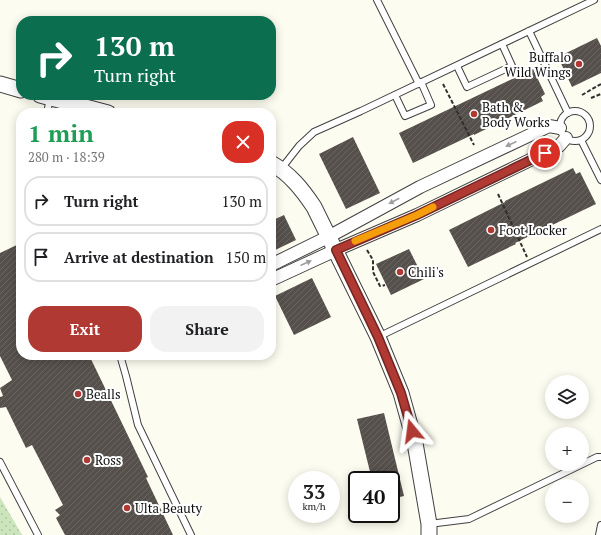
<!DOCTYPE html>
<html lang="en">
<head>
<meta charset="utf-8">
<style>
	body { margin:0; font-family:"PT Serif",serif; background:#f2f2f2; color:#202124; height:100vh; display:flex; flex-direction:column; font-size:15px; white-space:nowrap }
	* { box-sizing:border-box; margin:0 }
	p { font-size:13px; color:#757577 }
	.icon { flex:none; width:22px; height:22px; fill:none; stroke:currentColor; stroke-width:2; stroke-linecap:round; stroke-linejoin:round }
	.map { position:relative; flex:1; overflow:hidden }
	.drawer { position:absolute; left:16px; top:108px; width:260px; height:252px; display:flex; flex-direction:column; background:#fff; border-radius:16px; box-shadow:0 2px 10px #0003 }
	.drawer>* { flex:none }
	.banner { position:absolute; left:16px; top:16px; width:260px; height:84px; border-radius:16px; box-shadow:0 2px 10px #0003; background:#0b6e4f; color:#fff; overflow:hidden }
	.fabs { position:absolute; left:545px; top:375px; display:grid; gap:8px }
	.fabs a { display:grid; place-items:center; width:44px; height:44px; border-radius:50%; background:#fff; box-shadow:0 2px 10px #0003; font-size:20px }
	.speed { position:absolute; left:288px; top:471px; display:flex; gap:8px; font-size:20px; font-weight:700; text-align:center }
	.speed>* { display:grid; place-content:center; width:52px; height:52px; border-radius:50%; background:#fff; box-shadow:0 2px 10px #0003; line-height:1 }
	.speed small { font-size:10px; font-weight:400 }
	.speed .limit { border:2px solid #111; border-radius:6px; background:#fff; color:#111 }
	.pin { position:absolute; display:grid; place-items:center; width:34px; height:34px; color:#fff; margin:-17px; border:2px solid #fff; border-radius:50%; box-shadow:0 1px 4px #0007 }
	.me { position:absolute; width:44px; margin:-22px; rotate:344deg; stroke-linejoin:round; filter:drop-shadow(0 0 3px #0008) }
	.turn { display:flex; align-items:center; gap:14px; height:84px; padding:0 12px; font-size:18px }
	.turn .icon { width:52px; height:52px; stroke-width:2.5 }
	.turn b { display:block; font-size:28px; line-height:34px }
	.round { display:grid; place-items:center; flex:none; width:42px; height:42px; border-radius:16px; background:#f2f2f2 }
	.summary { display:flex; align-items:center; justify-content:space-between; height:68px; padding:0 12px }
	h1 { font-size:24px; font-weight:600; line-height:30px; color:#1e9e55 }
	.action { display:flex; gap:8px; margin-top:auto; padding:8px 12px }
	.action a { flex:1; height:46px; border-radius:16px; background:#b03a33; color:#fff; font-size:16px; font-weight:600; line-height:46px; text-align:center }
	.action a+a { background:#f2f2f2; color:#202124 }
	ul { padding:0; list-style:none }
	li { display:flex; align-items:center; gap:12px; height:50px; margin:0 8px 6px; padding:0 4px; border:2px solid #e0e0e0; border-radius:16px }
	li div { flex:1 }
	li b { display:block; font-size:15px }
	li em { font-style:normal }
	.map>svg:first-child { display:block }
	.grass { fill:url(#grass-dots) }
	.building { fill:url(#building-hatch) }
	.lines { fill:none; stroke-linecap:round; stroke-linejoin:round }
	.service-casing { stroke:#414141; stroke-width:8 }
	.minor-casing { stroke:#414141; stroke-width:14 }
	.tertiary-casing { stroke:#414141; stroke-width:17 }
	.path { stroke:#303030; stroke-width:2; stroke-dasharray:4 2; stroke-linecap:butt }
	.service { stroke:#fff; stroke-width:6 }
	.minor { stroke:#fff; stroke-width:12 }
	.tertiary { stroke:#fff; stroke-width:15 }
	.oneway { fill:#9f9f9f }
	.route-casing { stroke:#722621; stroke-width:10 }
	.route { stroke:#b03a33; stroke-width:7 }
	.slow { stroke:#f59e0b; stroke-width:7 }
	.poi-dot { fill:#b03a33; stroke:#fff; stroke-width:1.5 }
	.labels { text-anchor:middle; stroke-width:4; stroke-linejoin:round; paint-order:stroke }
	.poi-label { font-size:13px; fill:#0e0e0e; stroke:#fff; text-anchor:start }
</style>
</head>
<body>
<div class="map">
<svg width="601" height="535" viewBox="0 0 601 535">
	<defs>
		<pattern id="grass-dots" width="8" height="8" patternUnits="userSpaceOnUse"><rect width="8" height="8" fill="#cde5bd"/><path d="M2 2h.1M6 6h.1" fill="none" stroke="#afc3a1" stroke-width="1.8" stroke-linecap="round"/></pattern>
		<pattern id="building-hatch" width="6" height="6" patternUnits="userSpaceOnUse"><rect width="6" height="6" fill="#55504b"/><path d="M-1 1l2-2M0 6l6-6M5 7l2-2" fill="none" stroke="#696561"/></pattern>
	</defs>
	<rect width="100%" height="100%" fill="#fdfcf0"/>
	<path class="grass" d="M0 497 22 535H0Z"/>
	<g class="building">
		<path d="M597 38 601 46V73L572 87 558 57Z"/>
		<path d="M533 69 545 94 541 97 543 101 474 135V134L413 163 399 133Z"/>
		<path d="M353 137 380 193 346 209 319 154Z"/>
		<path d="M573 168 576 174 580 172 596 204 515 243 516 244 468 267 449 230 505 202V201Z"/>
		<path d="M284 215 296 240 271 252V221Z"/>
		<path d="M21 243V355H89L148 477 146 478 173 535H65L56 518 60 515 55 510 63 505 32 445 26 448 6 407 0 408V397L3 396 0 388 12 380 0 356V253Z"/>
		<path d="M409 249 424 279 391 295 376 264Z"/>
		<path d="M312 278 331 317 294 335 275 296Z"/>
		<path d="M384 413 404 496 391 499V480H372L357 419Z"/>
	</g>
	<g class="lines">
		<g class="service-casing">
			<g id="service">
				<path d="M377 0 419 84"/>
				<path d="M529 31 568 113"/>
				<path d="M457 66 467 87 512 66 502 44"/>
				<path d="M395 95 405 116 431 105 421 82"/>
				<circle cx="575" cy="126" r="15"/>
				<path d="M47 113 50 98"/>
				<path d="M581 140 601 180"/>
				<path d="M281 169 299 146 314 132 361 111 594 0"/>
				<path d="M378 337 601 229"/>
				<path d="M120 355 126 376 138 425 191 535"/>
				<path d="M0 462 38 535"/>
				<path d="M429 524 469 519 597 457H601"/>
				<path d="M599 535 601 525"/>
			</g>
		</g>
		<g class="minor-casing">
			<g id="minor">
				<path d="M271 265 330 236 420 187 549 126 560 128"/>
				<path d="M271 280 336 250 417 215 559 146 566 138"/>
			</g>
		</g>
		<g class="tertiary-casing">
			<g id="tertiary">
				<path d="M0 84 21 90"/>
				<path d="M40 95 108 113"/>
				<path d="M271 163C290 174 302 189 314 207L378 337 401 393 415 443 429 524V535"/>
			</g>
		</g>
		<g class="path">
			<path d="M443 84 474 145"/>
			<path d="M582 95 601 84"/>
			<path d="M591 98 601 94"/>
			<path d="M498 194 527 257"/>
			<path d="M367 250 373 260V272L380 286H382L385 285"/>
		</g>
		<use href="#service" class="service"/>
		<use href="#minor" class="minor"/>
		<use href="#tertiary" class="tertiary"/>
	</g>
	<defs><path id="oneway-solid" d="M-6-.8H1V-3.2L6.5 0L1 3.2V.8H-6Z"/></defs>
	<g class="oneway">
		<use href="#oneway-solid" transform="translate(511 144) rotate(155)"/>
		<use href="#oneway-solid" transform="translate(394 201) rotate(152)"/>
		<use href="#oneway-solid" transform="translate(306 263) rotate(-25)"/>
	</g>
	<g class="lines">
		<g class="route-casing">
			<path id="route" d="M412 431 401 393 378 337 336 250 417 215 545 153"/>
		</g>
		<use href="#route" class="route"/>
		<path class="slow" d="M355 241 417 215 433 207"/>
	</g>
	<g class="poi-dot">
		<circle cx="579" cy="64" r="4"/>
		<circle cx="474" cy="114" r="4"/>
		<circle cx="491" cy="230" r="4"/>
		<circle cx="400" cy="272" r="4"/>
		<circle cx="78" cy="394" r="4"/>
		<circle cx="87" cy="460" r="4"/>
		<circle cx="127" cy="508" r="4"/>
	</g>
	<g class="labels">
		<g class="poi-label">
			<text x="571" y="62" text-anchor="end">Buffalo<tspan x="571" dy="15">Wild Wings</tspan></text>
			<text x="482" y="112">Bath &amp;<tspan x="482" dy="15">Body Works</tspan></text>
			<text x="499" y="235">Foot Locker</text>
			<text x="408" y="277">Chili's</text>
			<text x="86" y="399">Bealls</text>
			<text x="95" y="465">Ross</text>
			<text x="135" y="513">Ulta Beauty</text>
		</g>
	</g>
</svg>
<div class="fabs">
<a><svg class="icon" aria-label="layers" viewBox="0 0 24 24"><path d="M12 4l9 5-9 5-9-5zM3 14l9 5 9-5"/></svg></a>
<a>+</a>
<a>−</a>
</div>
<div class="speed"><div>33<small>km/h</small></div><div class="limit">40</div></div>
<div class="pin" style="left:545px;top:153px;background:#d93025"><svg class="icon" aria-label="arrive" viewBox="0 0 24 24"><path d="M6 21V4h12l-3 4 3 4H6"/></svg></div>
<svg class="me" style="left:412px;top:431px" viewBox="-20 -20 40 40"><path d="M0-17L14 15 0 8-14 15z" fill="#b03a33" stroke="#fff" stroke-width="4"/></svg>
<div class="banner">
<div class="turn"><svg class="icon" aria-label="right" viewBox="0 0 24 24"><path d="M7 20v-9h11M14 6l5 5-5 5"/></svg><div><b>130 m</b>Turn right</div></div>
</div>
<section class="drawer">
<div class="summary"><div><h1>1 min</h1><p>280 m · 18:39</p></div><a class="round" style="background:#d93025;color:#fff"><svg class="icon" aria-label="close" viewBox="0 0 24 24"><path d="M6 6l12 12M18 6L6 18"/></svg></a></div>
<ul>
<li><svg class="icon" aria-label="right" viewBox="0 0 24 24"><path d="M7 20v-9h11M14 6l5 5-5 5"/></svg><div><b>Turn right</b></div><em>130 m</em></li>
<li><svg class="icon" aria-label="arrive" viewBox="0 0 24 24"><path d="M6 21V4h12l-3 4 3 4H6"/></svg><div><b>Arrive at destination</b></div><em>150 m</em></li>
</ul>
<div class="action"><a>Exit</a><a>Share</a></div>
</section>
</div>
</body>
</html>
